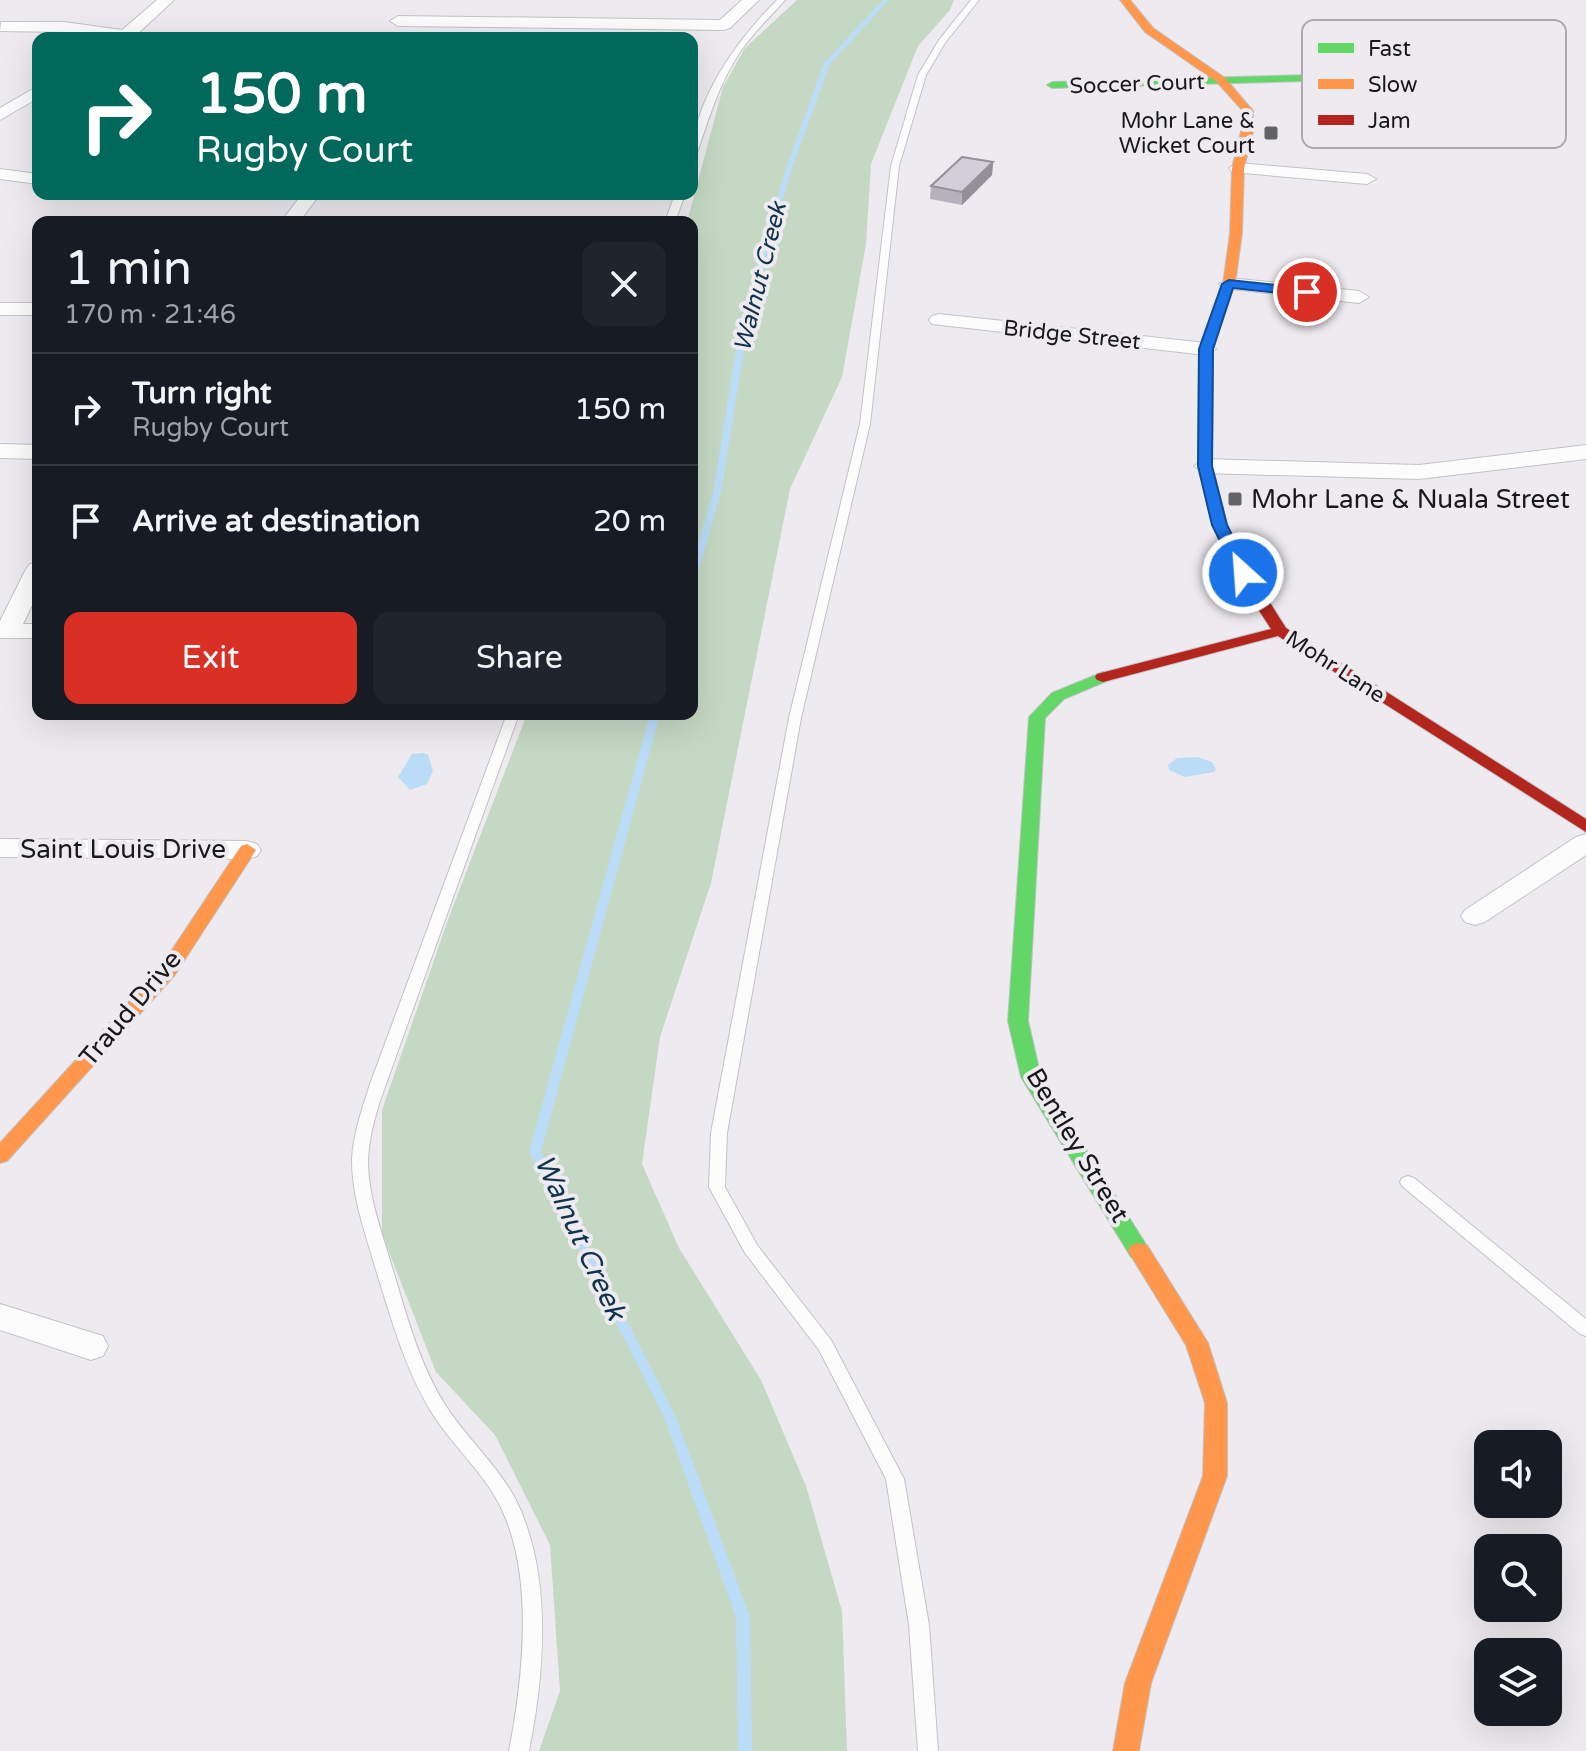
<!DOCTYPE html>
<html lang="en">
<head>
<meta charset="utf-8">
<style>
	body { margin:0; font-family:"Varela Round",sans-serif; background:#20242c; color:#f1f3f6; height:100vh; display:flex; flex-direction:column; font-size:30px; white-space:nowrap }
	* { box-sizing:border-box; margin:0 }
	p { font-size:26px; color:#9ea1a6 }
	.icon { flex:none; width:44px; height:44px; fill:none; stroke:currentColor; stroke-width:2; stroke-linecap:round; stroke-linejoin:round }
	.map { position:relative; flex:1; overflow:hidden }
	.side { position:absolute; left:32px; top:216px; width:666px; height:504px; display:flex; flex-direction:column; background:#171b24; border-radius:16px; box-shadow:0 8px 32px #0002 }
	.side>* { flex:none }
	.top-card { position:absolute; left:32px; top:32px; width:666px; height:168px; border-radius:16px; box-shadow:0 8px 32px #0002; background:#00695c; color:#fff; overflow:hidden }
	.buttons { position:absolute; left:1474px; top:1430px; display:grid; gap:16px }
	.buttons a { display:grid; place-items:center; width:88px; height:88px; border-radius:16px; background:#171b24; box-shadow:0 8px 32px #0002; font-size:40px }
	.pin { position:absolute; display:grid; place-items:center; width:68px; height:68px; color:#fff; margin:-34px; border:4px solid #fff; border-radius:50%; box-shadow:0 2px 8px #0007 }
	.me { position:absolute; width:88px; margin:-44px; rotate:334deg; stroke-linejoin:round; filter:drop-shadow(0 0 6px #0008) }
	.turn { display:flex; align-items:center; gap:28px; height:168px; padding:0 32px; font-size:36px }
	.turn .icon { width:104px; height:104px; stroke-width:2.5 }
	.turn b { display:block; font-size:56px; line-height:68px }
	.round { display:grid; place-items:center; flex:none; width:84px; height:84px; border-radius:16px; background:#20242c }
	.head { display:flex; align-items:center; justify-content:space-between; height:136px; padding:0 32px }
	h1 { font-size:48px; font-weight:600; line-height:60px }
	.primary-button { display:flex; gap:16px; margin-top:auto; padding:16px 32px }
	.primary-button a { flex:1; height:92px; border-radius:16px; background:#d93025; color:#fff; font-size:32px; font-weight:600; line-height:92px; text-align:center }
	.primary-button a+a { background:#20242c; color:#f1f3f6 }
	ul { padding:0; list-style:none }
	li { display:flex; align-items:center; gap:24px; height:112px; padding:0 32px; border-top:2px solid #363941 }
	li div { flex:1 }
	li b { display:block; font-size:30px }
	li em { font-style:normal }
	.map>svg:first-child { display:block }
	.green { fill:#c4d8c3 }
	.water { fill:#bbdcf7 }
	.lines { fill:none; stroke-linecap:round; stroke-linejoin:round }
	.stream { fill:#bbdcf7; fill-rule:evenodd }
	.lane-casing { stroke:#c3c2c5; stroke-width:2 }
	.street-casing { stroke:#c3c2c5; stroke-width:2 }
	.fast-casing { stroke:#c3c2c5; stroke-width:2 }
	.slow-casing { stroke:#c3c2c5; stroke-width:2 }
	.jam-casing { stroke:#c3c2c5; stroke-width:2 }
	.lane { fill:#fcfcfd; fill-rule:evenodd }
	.street { fill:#fcfcfd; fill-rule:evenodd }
	.fast { fill:#63d668; fill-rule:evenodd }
	.slow { fill:#ff974d; fill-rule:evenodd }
	.jam { fill:#b3261e; fill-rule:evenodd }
	.wall { fill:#b6b1bb }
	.shaded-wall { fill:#949098 }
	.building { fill:#d4ced9; stroke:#949098; stroke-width:2 }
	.route { fill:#1a73e8; stroke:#114b97; stroke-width:2 }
	.poi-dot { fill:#636265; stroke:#edeaf0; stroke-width:3 }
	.labels { text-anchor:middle; stroke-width:8; stroke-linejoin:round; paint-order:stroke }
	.far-street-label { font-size:22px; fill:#19181a; stroke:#edeaf0 }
	.far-poi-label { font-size:22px; fill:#19181a; stroke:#edeaf0; text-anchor:end }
	.far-water-label { font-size:24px; font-style:italic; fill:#10344e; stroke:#edeaf0 }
	.poi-label { font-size:26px; fill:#19181a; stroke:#edeaf0; text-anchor:start }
	.street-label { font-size:26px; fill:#19181a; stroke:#edeaf0 }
	.water-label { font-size:28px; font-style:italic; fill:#10344e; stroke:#edeaf0 }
	.key { fill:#edeaf0; stroke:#adabb0; stroke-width:2 }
	.key-label { font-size:22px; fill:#19181a }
</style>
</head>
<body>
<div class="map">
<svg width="1586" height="1751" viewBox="0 0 1586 1751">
	<rect width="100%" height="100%" fill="#edebef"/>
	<path class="green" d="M797 0H954L950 10 918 46 871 164 866 244 842 377 790 489 711 883 660 1037 642 1164 679 1248 761 1380 806 1486 842 1611 847 1751H539L560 1691 550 1545 495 1435 436 1372 382 1234V1110L449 917 527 714H692V222H687L723 87 745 48Z"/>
	<g class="water">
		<path d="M423 753 428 755 433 771 427 784 410 790 398 777 412 754Z"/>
		<path d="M1198 757 1212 762 1216 769 1214 772 1185 777 1169 770 1168 765 1177 758Z"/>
	</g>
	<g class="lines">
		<g class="stream">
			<path d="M883 0H889L830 64 791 171 749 319 721 492 696 580 692 583V565L713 492 741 319 785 171 824 63Z"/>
			<path d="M650 714H660L541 1152 676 1417 750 1617 752 1751H738L736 1617 664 1417 529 1152Z"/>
		</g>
		<g class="lane-casing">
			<g id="lane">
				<path d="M777 0H785C770 17 753 33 740 52 719 83 708 121 696 156L692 159C692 101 738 39 777 0Z"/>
				<path d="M971 0H979L945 43 926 75 899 166 870 424 801 718 727 1133 725 1187 757 1245 831 1340 904 1479 929 1625 938 1751H918L909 1625 886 1479 819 1350 745 1253 709 1187 711 1133 789 718 860 424 891 166 918 75 939 40Z"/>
				<path d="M675 194H685L675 222H665Z"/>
				<path d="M507 714H519L386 1084C377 1109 369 1134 368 1161 368 1197 382 1232 392 1267 406 1313 418 1361 444 1403 467 1440 504 1470 521 1511 552 1585 544 1675 529 1751H509C523 1678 534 1581 503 1512 487 1475 453 1447 432 1413 404 1368 391 1317 375 1267 365 1232 352 1197 352 1160 353 1134 362 1109 370 1084Z"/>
				<path d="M1408 1176 1414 1178 1586 1319V1336L1580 1334 1402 1186 1400 1182 1402 1178Z"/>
			</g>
		</g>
		<g class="street-casing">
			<g id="street">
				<path d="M157 0H174L133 38 64 32 0 31 1 22H64L122 30Z"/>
				<path d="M742 0H759L730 28 724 30 398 26 390 21 398 16 720 20Z"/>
				<path d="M38 86V98L0 120V108Z"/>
				<path d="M1238 163 1367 174 1376 179 1367 184 1232 172 1229 168Z"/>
				<path d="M0 169 38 174V184L0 179Z"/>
				<path d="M302 194H320L299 222H281Z"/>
				<path d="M1229 278 1359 291 1369 297 1359 303 1222 288 1219 284Z"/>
				<rect x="0" y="303" width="38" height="12"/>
				<path d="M939 314 1206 343 1216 349 1206 355 932 324 929 320 932 316Z"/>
				<path d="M0 444 38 445V459L0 458Z"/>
				<path d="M1586 445V459L1419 479 1205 473 1194 466 1205 459 1419 465Z"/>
				<path d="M38 562V593L23 624H38V638H0V621L26 569 30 564Z"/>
				<path d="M1586 834V855L1485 922 1475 925 1465 922 1461 916 1465 910 1576 837Z"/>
				<path d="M0 839 247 841 257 844 261 850 257 856 247 859 0 857Z"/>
				<path d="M0 1304 103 1336 108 1346 103 1356 91 1360 0 1330Z"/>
			</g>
		</g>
		<g class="fast-casing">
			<g id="fast">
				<path d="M1385 73 1463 74 1468 77 1463 80 1385 79 1052 88 1047 85 1052 82Z"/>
				<path d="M1103 672 1109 674 1111 677 1109 680 1064 699 1045 718 1028 1021 1041 1077 1150 1251 1147 1257 1139 1259 1131 1257 1021 1077 1008 1021 1029 717 1052 693Z"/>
			</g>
		</g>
		<g class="slow-casing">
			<g id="slow">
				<path d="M1120 0H1130L1153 28 1225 78 1253 111V132L1244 168 1242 233 1235 284 1213 349 1212 466 1223 508 1216 512 1209 508 1198 466 1199 349 1223 284 1230 233 1232 168 1241 132 1243 111 1217 82 1145 32Z"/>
				<path d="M247 844 256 850 174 976 7 1161 0 1163V1143L160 968 241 846Z"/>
				<path d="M1139 1243 1147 1245 1208 1343 1227 1403V1476L1151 1683 1139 1751H1113L1125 1683 1203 1476 1205 1403 1186 1345 1128 1251 1131 1245Z"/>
			</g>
		</g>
		<g class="jam-casing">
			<path id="jam" d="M1216 504 1223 508 1227 525 1251 573 1286 628 1586 819V832L1278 636 1103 682 1097 680 1095 677 1097 674 1271 629C1247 591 1219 552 1209 508Z"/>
		</g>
		<use href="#lane" class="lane"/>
		<use href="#street" class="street"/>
		<use href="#fast" class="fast"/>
		<use href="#slow" class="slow"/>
		<use href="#jam" class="jam"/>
	</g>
	<path class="wall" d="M993 162 992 175 962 205 930 199 931 186Z"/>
	<path class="shaded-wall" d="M993 162 992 175 962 205V192Z"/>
	<path class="building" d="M962 157 993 162 962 192 931 186Z"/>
	<path class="route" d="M1229 280 1307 288 1313 292 1307 296 1233 288 1213 349 1212 466 1227 525 1251 573 1243 578 1236 573 1212 525 1198 466 1199 349 1222 284Z"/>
	<g class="poi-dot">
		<rect x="1263" y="125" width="16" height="16" rx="4"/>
		<rect x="1227" y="491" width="16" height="16" rx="4"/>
	</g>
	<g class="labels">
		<g class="far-street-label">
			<text transform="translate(1137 83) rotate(-2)" y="8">Soccer Court</text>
			<text transform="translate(1072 334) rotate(6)" y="8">Bridge Street</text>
			<text transform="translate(1336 666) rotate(33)" y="8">Mohr Lane</text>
		</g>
		<g class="far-poi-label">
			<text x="1255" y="128">Mohr Lane &amp;<tspan x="1255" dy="25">Wicket Court</tspan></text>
		</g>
		<g class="far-water-label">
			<text transform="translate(760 277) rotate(-76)" y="8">Walnut Creek</text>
		</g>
		<g class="poi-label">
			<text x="1251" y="508">Mohr Lane &amp; Nuala Street</text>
		</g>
		<g class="street-label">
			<text x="123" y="858">Saint Louis Drive</text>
			<text transform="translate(130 1008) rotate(-50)" y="9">Traud Drive</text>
			<text transform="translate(1078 1145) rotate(59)" y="9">Bentley Street</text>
		</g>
		<g class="water-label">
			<text transform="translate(581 1237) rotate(65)" y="10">Walnut Creek</text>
		</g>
	</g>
	<rect x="1302" y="20" width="264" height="128" rx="12" class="key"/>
	<rect x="1318" y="43" width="36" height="10" fill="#63d668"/>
	<rect x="1318" y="79" width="36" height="10" fill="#ff974d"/>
	<rect x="1318" y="115" width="36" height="10" fill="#b3261e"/>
	<g class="key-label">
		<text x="1368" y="56">Fast</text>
		<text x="1368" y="92">Slow</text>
		<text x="1368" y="128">Jam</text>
	</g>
</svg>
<div class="buttons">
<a><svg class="icon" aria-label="sound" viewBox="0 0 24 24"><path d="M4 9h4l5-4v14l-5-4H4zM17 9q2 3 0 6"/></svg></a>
<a><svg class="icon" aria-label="search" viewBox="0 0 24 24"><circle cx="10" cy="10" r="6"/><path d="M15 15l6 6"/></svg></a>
<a><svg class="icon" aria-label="layers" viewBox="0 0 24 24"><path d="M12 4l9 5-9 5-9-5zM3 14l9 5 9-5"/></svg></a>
</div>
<div class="pin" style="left:1307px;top:292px;background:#d93025"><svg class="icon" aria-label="arrive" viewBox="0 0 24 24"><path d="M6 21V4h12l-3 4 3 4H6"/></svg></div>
<svg class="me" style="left:1243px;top:573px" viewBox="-20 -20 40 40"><circle r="17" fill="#1a73e8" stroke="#fff" stroke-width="3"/><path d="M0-11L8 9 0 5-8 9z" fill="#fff"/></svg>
<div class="top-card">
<div class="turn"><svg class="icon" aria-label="right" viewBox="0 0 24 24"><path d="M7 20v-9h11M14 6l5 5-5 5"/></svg><div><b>150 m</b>Rugby Court</div></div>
</div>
<section class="side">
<div class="head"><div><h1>1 min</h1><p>170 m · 21:46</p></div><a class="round"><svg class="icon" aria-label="close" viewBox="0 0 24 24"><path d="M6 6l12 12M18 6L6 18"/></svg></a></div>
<ul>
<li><svg class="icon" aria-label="right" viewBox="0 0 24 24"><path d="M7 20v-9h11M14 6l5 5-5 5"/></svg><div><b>Turn right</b><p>Rugby Court</p></div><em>150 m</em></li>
<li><svg class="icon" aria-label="arrive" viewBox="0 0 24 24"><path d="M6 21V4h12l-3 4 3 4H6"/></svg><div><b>Arrive at destination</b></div><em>20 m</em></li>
</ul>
<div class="primary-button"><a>Exit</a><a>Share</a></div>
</section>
</div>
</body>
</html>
